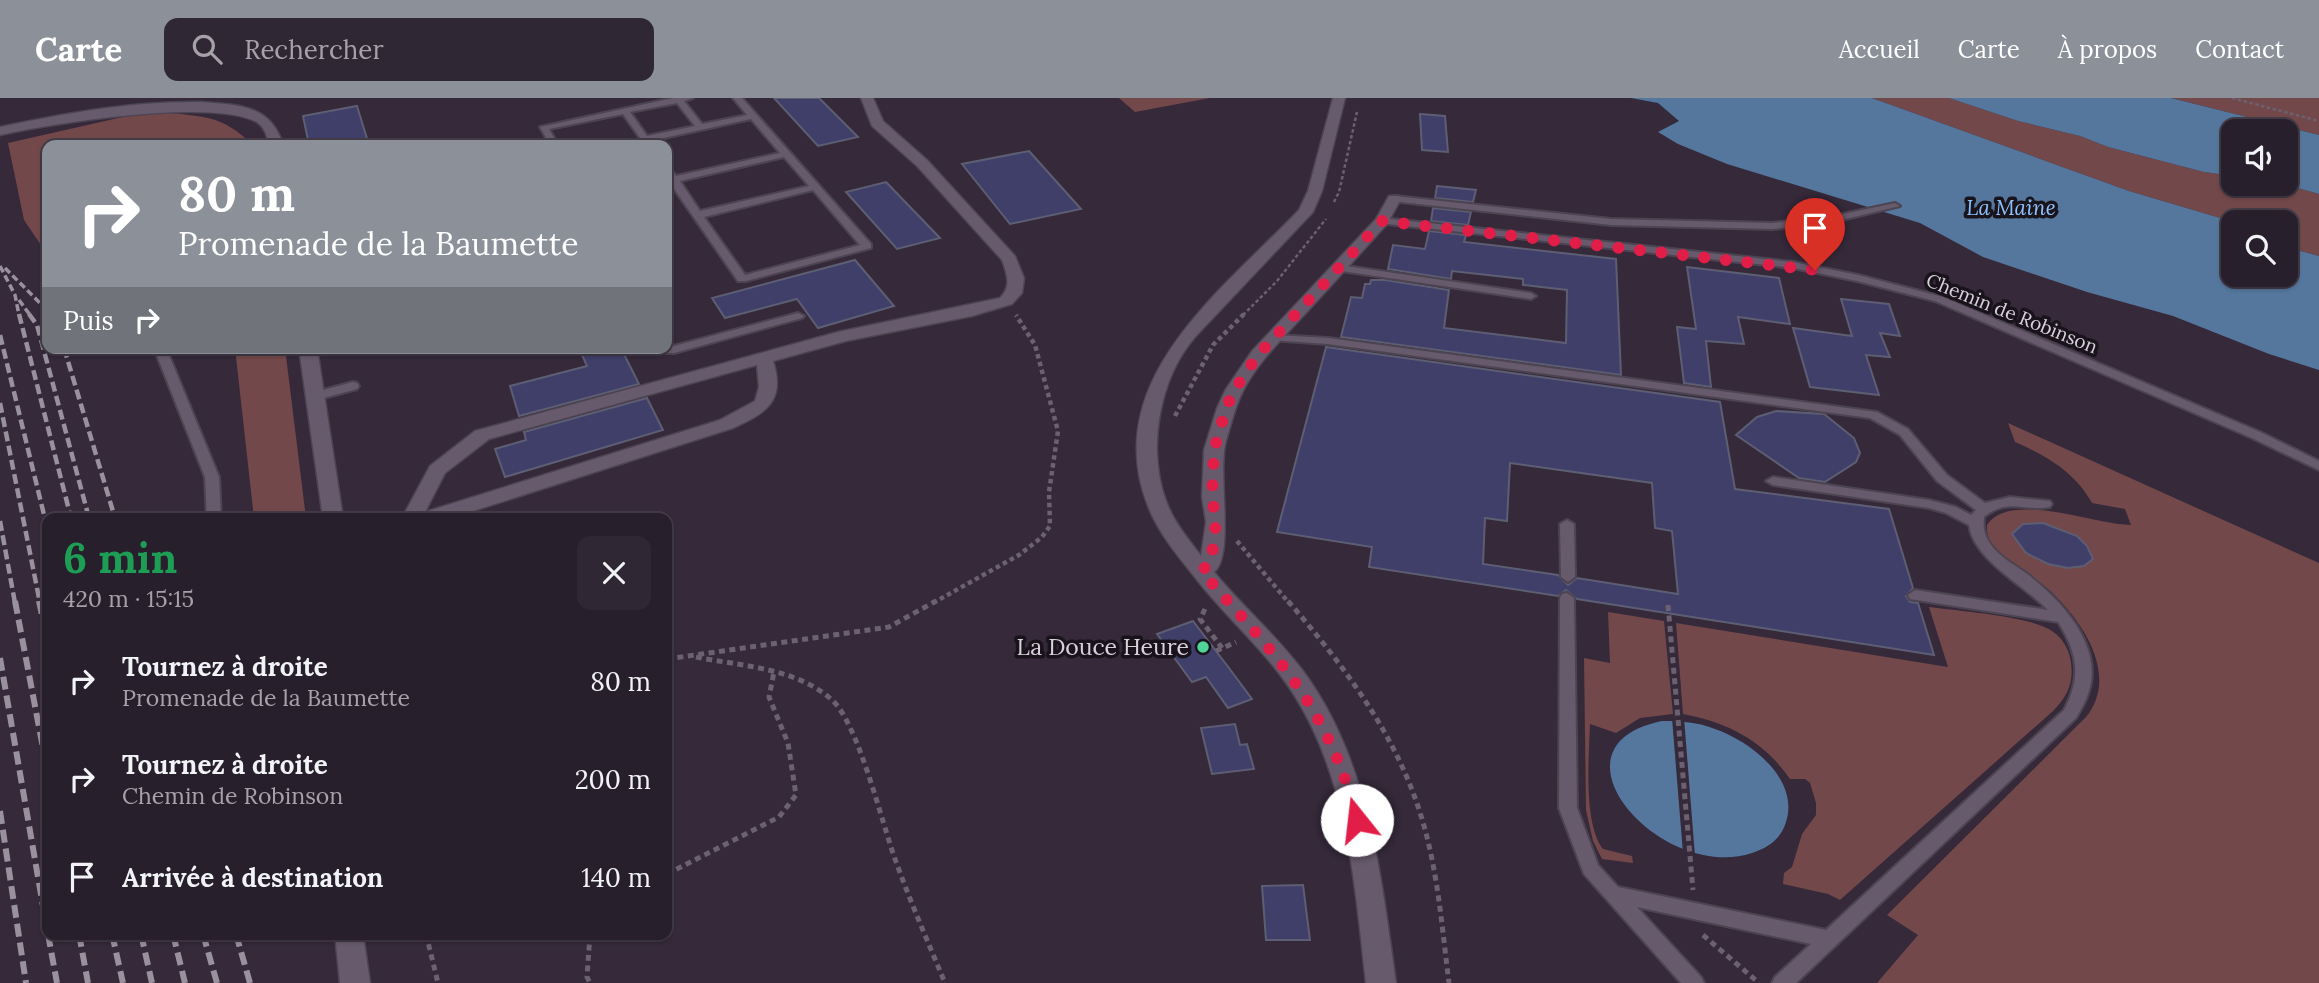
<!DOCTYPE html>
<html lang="fr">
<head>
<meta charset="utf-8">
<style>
	body { margin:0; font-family:Lora,serif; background:#302734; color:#f1f3f6; height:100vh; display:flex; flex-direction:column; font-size:26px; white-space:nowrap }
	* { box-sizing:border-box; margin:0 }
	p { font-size:23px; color:#a5a2a9 }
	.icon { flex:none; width:38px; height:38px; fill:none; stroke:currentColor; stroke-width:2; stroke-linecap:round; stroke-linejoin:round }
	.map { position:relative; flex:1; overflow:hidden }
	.side { position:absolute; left:42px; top:415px; width:630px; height:427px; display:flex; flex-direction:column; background:#281f2c; border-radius:14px; box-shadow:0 2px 5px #0004,0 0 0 2px #443d48 }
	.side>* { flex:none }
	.guide { position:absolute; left:42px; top:42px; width:630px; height:214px; border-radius:14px; box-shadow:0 2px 5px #0004,0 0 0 2px #443d48; background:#8c9099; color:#fff; overflow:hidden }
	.tools { position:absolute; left:2221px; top:21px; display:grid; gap:14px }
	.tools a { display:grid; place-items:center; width:77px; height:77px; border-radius:14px; background:#281f2c; box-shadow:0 2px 5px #0004,0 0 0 2px #443d48; font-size:35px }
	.pin { position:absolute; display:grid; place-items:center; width:60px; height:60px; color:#fff; margin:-72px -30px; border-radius:50% 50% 50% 0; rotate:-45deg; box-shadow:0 0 7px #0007 }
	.pin .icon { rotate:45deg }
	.me { position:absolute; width:77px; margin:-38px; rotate:344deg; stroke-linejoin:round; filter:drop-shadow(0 0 5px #0008) }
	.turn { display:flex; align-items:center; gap:24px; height:147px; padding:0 21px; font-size:32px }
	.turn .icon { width:91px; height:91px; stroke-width:2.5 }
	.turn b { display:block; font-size:49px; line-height:60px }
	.then { display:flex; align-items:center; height:66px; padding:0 21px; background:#0003; gap:14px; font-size:26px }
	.round { display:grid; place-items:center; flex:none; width:74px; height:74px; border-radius:14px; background:#302734 }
	.summary { display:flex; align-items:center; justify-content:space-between; height:119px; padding:0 21px }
	h1 { font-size:42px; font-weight:700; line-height:52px; color:#1e9e55 }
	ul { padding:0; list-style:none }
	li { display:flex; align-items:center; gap:21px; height:98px; padding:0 21px }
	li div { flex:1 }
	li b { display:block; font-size:26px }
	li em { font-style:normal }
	header { display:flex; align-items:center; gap:42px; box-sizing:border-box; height:98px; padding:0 35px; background:#8c9099; color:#fff }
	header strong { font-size:33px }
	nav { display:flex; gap:38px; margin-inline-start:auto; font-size:24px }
	.search { width:490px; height:63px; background:#302734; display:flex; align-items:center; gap:18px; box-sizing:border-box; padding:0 24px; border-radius:14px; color:#a5a2a9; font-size:26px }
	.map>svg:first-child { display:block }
	.green { fill:#73484b }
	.water { fill:#55779d }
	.pier { fill:#35293a }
	.building { fill:#403f6a; stroke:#5d5e73; stroke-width:2; fill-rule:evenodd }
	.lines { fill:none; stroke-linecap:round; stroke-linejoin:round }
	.lane-casing { stroke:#4d4452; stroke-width:4 }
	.street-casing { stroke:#4d4452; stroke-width:3 }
	.path-far2 { stroke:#6c6170; stroke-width:2.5; stroke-dasharray:3.5 2.5; stroke-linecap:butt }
	.path-far1 { stroke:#6c6170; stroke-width:4.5; stroke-dasharray:4.5 3.5; stroke-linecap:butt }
	.path { stroke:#6c6170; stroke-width:5; stroke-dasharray:6 4.5; stroke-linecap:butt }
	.lane { fill:#675a6d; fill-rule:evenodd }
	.street { fill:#675a6d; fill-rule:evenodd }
	.rail-far2 { stroke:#9a919e; stroke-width:3.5; stroke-dasharray:7 3.5; stroke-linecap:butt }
	.rail-far1 { stroke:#9a919e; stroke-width:4.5; stroke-dasharray:10 4.5; stroke-linecap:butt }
	.rail { stroke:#9a919e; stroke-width:6; stroke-dasharray:13 6; stroke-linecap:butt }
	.route { stroke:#e11d48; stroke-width:12; stroke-dasharray:0 21.6 }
	.poi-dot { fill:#50d398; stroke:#19141c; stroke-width:2.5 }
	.labels { text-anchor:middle; stroke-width:7; stroke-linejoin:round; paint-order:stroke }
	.far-street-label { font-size:19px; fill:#d9d1dc; stroke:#19141c }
	.far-water-label { font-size:21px; font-style:italic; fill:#8ec2ff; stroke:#19141c }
	.poi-label { font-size:23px; fill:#d9d1dc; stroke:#19141c; text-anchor:end }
</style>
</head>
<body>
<header>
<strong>Carte</strong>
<div class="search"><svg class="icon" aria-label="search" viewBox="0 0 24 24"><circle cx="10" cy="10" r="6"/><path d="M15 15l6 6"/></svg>Rechercher</div>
<nav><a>Accueil</a><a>Carte</a><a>À propos</a><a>Contact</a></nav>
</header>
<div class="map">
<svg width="2319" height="885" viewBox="0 0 2319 885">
	<rect width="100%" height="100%" fill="#35293a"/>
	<g class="green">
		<path d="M1119 0H1210L1135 14Z"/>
		<path d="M1872 0H1949L2018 23 2080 38 2108 49 2204 74 2233 78V86H2283L2319 96V158L2286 149V124H2233V128L2227 122 2129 93Z"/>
		<path d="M2171 0H2319V37Z"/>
		<path d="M162 14C203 19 221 16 253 47H47V156L24 122 8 45 136 16Z"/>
		<path d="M235 250H285L306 420H254Z"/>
		<path d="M2008 325 2319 465V885H1877L1918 837 1887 817 2086 619C2120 577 2082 522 2048 491 2028 473 1985 459 1987 427 2009 392 2096 427 2131 427L2125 411 2092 405C2075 374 2047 358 2015 344Z"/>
		<path d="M1929 509C1958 513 2030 518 2052 533 2063 540 2070 553 2071 565 2074 585 2067 599 2053 613L1840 802 1828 796 1783 786 1784 775 1792 769 1802 736 1816 717V705L1810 685 1805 681H1790C1764 643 1727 624 1683 616L1676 525 1948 569Z"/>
		<path d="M1608 514 1664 523 1673 616 1640 620 1616 635 1590 626C1589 659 1583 725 1603 751L1632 758 1633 765 1602 761 1593 743 1586 712 1584 560 1610 565Z"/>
	</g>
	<g class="water">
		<path d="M1631 0H1872L2129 93 2227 122 2233 128V177H2286V149L2319 158V272L2269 256 2173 218 2087 194 1983 159 1920 125 1727 66 1678 46 1658 34 1679 23 1658 5Z"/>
		<path d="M1949 0H2171L2319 37V96L2283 86H2286V33H2233V78L2204 74 2108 49 2080 38 2018 23Z"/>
		<path d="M1662 623C1681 623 1698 624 1715 631 1750 643 1800 681 1786 724 1781 741 1768 750 1752 755 1661 785 1539 648 1662 623Z"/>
	</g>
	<path class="pier" d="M1672 620H1684L1695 758 1683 755Z"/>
	<g class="building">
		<path d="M774 0H819L858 39 818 48Z"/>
		<path d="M357 8 369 47H309L303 18Z"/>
		<path d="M1420 16 1445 18 1448 54 1422 52Z"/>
		<path d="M1029 53 1081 111 1010 126 962 66Z"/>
		<path d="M886 84 940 140 897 151 846 94Z"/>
		<path d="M1437 88 1476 92 1473 104 1435 100Z"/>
		<path d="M1433 110 1471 114 1468 127 1431 123Z"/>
		<path d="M1429 133 1466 137 1464 144 1616 161 1621 277 1341 239 1351 199 1362 200 1365 186H1370L1371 182H1385L1449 192 1444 230 1566 245 1567 192 1523 187V181L1452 173 1451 181 1388 171 1393 147 1425 151Z"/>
		<path d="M855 162 894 208 818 230 797 201 725 220 712 200Z"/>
		<path d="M1687 169 1779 180 1790 226 1738 219 1744 246 1706 243 1711 289 1684 285 1677 229 1696 231Z"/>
		<path d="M1841 201 1889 206 1900 238 1880 235 1890 259 1866 257 1879 297 1810 289 1793 230 1852 238Z"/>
		<path d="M1326 249 1720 304 1735 391 1889 411 1913 490 1906 498 1910 504 1918 505 1934 557 1577 501 1566 492 1558 498 1369 469 1372 449 1277 434ZM1510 365 1652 385 1655 430 1672 433 1678 496 1577 480 1568 487 1558 477 1483 466 1485 420 1507 423Z"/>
		<path d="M579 250H621L639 286 519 318 510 288 587 268Z"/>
		<path d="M647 300 663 332 505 379 495 351 526 342 524 334Z"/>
		<path d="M1776 313 1824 316 1854 340 1860 355 1856 364 1825 384 1799 380 1736 337 1757 319Z"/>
		<path d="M2043 425 2077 438 2087 448 2093 461 2084 468 2068 470 2048 466 2026 455 2012 436 2023 426Z"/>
		<path d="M1193 523 1229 570 1252 601 1228 610 1206 579 1192 584 1157 536Z"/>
		<path d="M1235 626 1240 647 1247 646 1254 671 1212 676 1201 630Z"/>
		<path d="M1303 787 1310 842H1266L1262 788Z"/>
	</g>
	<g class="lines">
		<g class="lane-casing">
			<g id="lane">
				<path d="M673 0H693L684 3 702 26 747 17 733 0H742L871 146V150L746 183H738L668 82 667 69 670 70 676 78 780 55 751 21 650 43 653 47H645L623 16 549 31 558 47H550L540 29ZM677 5 695 28 647 38 630 14ZM784 59 809 88 700 113 680 83ZM813 92 860 147 745 177 704 119Z"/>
				<path d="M1394 98 1611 121 1772 125 1829 119 1895 105 1900 108 1829 125 1772 131 1611 127 1391 103V99Z"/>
				<path d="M1382 120 1793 164 1858 177 1943 199 2260 334 2319 363V372L2252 340 1935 203 1857 183 1793 170 1378 125 1377 123Z"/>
				<path d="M1339 167 1531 195 1536 198 1531 201 1335 172 1334 170Z"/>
				<path d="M798 215 804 218 802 220 674 255H666L663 250H667V244L671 245 674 248Z"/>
				<path d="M1275 237 1328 240 1877 314 1908 331 1947 377 1985 405 2010 399 2050 403 2052 406 2050 409C2025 414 2008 399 1984 419 1983 428 1984 436 1989 444 1998 458 2013 466 2026 475 2061 502 2105 548 2088 596 2085 605 2080 613 2076 620L1796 885H1772L1775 879 1811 846 1637 809 1701 879 1704 885H1681L1584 776 1559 710 1560 500 1562 496 1567 495 1574 500 1577 710 1598 767 1618 789 1826 832 2064 612C2081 580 2078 557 2060 527L2058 524 1910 501 1908 497 1915 492 2048 512C2025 488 1973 461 1969 427L1946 415 1929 410 1773 387 1766 383 1773 379 1929 402 1956 409 1971 417 1976 412 1937 383 1900 337 1870 320 1328 246 1271 242V238Z"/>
				<path d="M154 250H166L219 379 221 420H207L205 379Z"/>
				<path d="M353 284 357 285 359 288 357 291 316 302 310 298 312 295Z"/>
				<path d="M1567 422 1574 426 1575 479 1568 484 1561 479 1560 426Z"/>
			</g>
		</g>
		<g class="street-casing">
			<g id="street">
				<path d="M861 0H873L883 23 927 62 1015 158 1024 180 1022 195 1012 206 972 218 846 243 773 263C786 303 766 315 733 330L451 420H402L430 368 475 333 838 234 1000 200C1012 188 1007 176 1002 162L917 68 872 28ZM757 267 759 289 755 303 720 322 425 414 445 375 489 341Z"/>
				<path d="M1333 0H1345L1322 93 1313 114 1195 239C1158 282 1146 355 1168 408 1176 427 1189 442 1201 458L1206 424 1202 399 1204 352 1217 310 1226 291 1252 253 1376 121 1389 98H1399L1401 101 1387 126C1359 157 1332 187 1304 217 1282 241 1258 264 1243 293 1235 309 1231 326 1226 343 1217 374 1235 457 1214 474 1242 508 1276 537 1303 573 1369 662 1381 778 1396 885H1366C1355 789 1348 684 1296 600 1268 554 1226 520 1194 478 1177 457 1158 434 1148 408 1098 282 1224 191 1299 112L1308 93Z"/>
				<path d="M201 4C237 7 271 6 283 47H269C267 38 265 30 257 24 211 0 54 25 0 37V29C67 15 132 3 201 4Z"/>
				<path d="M299 250H317L343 420H323Z"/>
				<path d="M335 836H363L370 885H340Z"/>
			</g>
		</g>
		<g class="path-far2">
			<path d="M2232 0 2319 23"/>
			<path d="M1334 104 1339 94 1357 14"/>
			<path d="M1243 217 1277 183 1326 121"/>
		</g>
		<g class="path-far1">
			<path d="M1175 318 1213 247 1244 216"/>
			<path d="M1237 443 1289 505"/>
			<path d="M933 505 1019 457 1042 439 1050 428 1049 394 1058 333 1035 247 1016 217"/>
		</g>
		<g class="path">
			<path d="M1288 503C1344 568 1397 637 1422 721 1438 774 1442 830 1449 885"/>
			<path d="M1668 507 1693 792"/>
			<path d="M1205 511 1200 521 1222 550"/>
			<path d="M1216 553 1236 544"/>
			<path d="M696 559C741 568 797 570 832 602 858 625 882 725 895 761 910 803 928 844 945 885"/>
			<path d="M667 561 889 529 936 503"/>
			<path d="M667 776 779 719 796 697 788 645 769 599 774 574"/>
			<path d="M426 836 438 885"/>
			<path d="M590 836 587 879 590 885"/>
			<path d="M1703 837 1759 885"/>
		</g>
		<use href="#lane" class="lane"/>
		<use href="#street" class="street"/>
		<g class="rail-far2">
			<path d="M0 168 15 197 19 217"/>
			<path d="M5 170 47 212"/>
			<path d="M19 202 30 217"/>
		</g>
		<g class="rail-far1">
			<path d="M19 216 71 420"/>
			<path d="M29 216 37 227 89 420"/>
			<path d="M0 237 47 429"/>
			<path d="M64 250 115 420"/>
			<path d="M0 305 40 505"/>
			<path d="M0 423 15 505"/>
		</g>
		<g class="rail">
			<path d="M15 503 47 671"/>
			<path d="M39 503 47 541"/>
			<path d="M0 560 47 831"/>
			<path d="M0 713 26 885"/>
			<path d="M48 836 57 885"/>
			<path d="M79 836 88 885"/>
			<path d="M112 836 123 885"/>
			<path d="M141 836 152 885"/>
			<path d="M173 836 185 885"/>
			<path d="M203 836 217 885"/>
			<path d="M236 836 250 885"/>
		</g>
	</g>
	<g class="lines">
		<path class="route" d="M1357 722C1329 609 1275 556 1201 473L1211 465 1216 424 1212 399 1214 352 1226 310 1235 291 1258 257 1382 123 1815 172"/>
	</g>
	<circle class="poi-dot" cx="1203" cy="549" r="7"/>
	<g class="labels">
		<g class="far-street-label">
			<text transform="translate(2012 215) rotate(22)" y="7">Chemin de Robinson</text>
		</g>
		<g class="far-water-label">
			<text x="2011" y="117">La Maine</text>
		</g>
		<g class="poi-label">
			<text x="1189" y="557">La Douce Heure</text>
		</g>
	</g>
</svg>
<div class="tools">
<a><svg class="icon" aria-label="sound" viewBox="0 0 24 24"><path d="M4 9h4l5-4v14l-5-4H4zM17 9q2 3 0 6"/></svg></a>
<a><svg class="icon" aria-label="search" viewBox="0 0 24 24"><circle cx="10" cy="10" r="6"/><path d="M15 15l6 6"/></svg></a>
</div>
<div class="pin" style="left:1815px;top:172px;background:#d93025"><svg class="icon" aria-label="arrive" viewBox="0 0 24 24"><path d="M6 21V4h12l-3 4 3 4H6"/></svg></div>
<svg class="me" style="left:1357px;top:722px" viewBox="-20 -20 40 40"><circle r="19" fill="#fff"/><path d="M0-13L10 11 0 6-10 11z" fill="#e11d48"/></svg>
<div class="guide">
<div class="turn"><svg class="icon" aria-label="right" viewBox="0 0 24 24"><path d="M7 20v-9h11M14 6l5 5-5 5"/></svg><div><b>80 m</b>Promenade de la Baumette</div></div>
<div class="then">Puis<svg class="icon" aria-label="right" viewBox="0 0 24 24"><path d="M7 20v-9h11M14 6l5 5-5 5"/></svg></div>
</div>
<section class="side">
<div class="summary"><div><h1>6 min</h1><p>420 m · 15:15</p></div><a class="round"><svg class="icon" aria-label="close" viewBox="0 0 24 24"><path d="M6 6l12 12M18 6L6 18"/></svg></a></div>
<ul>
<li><svg class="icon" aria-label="right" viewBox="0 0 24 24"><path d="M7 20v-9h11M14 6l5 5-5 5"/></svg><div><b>Tournez à droite</b><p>Promenade de la Baumette</p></div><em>80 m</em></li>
<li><svg class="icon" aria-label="right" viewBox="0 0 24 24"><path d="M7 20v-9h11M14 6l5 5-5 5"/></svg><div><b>Tournez à droite</b><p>Chemin de Robinson</p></div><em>200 m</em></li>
<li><svg class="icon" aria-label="arrive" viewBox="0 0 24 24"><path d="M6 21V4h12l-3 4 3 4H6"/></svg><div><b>Arrivée à destination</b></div><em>140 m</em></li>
</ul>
</section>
</div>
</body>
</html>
